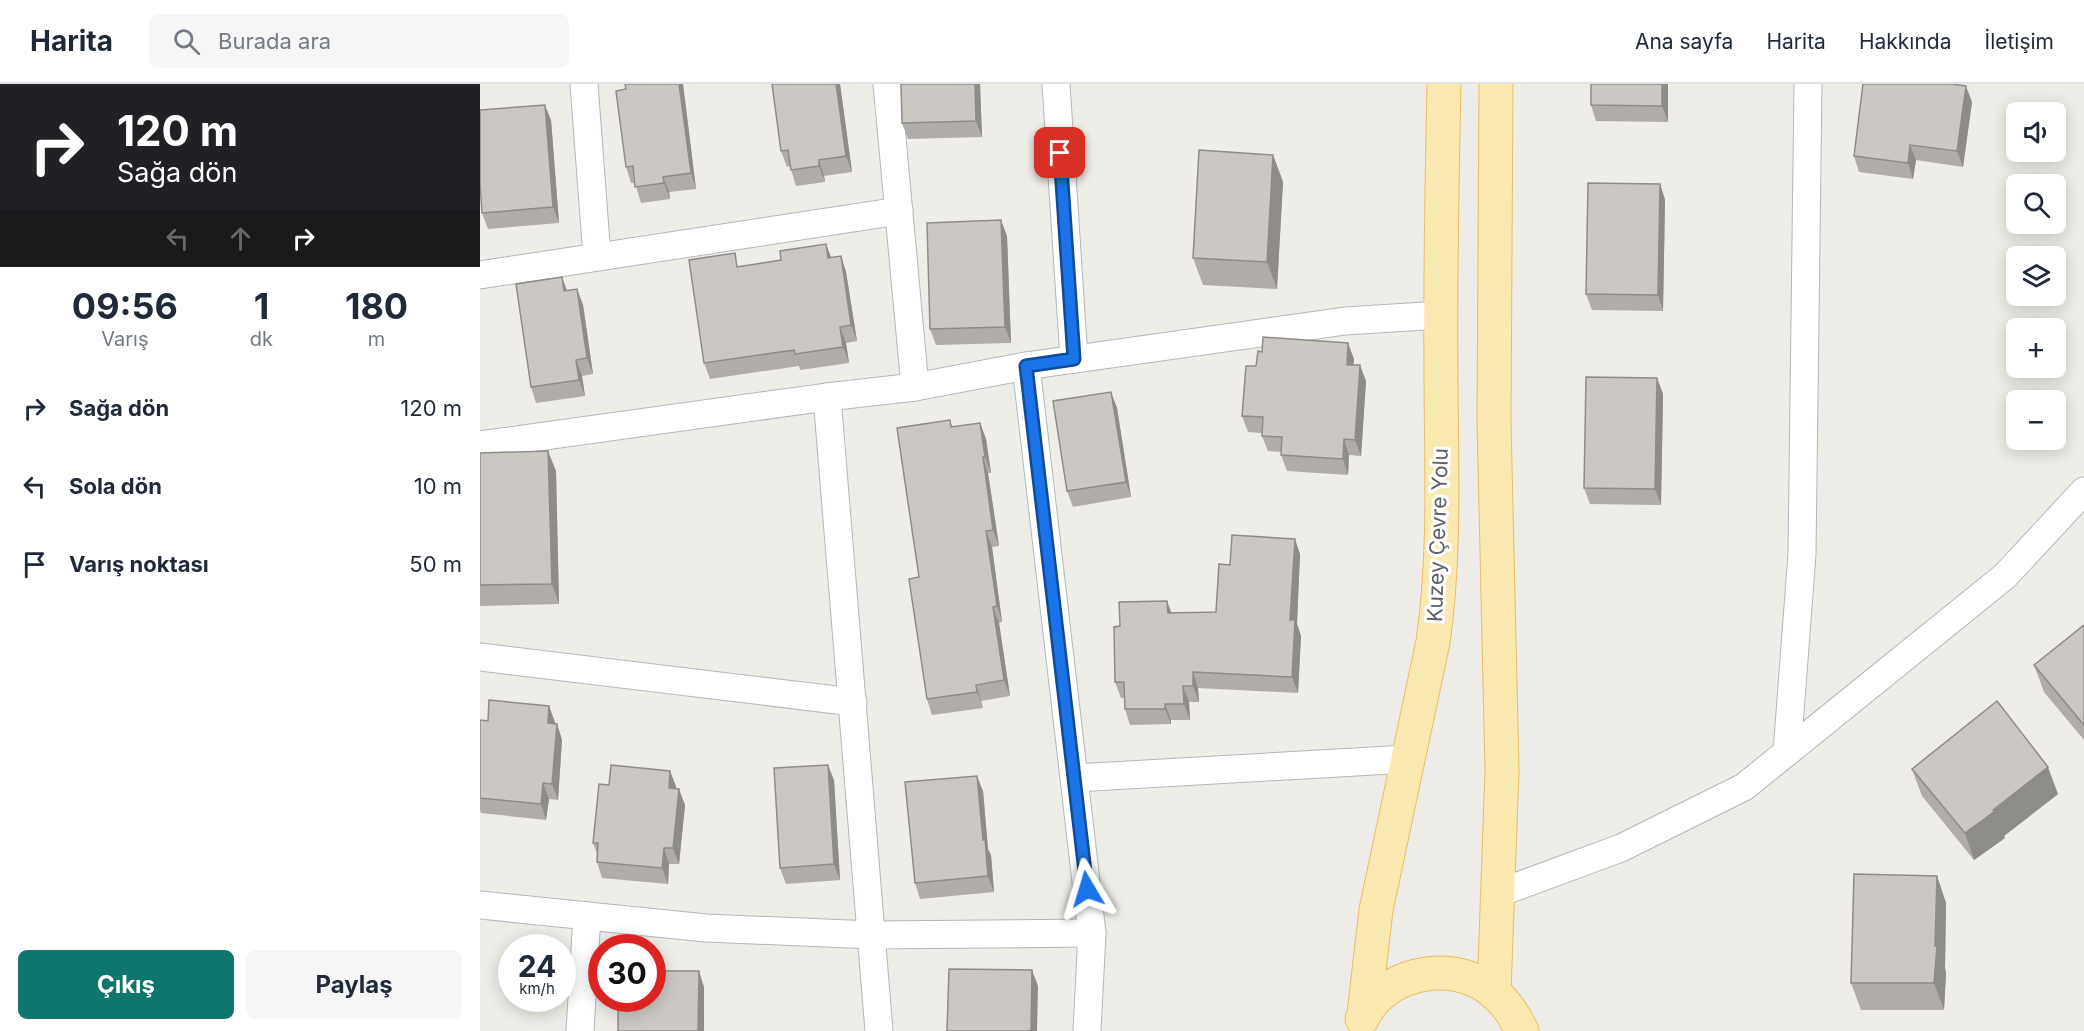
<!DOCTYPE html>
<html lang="tr">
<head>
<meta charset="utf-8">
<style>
	body { margin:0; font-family:Inter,sans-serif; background:#f6f6f7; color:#1f2937; height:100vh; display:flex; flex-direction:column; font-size:22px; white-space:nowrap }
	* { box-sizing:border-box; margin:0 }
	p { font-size:20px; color:#747a83 }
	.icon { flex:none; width:33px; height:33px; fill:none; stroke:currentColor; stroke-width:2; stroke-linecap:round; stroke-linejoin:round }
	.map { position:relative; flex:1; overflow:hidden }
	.details { display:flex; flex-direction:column; background:#fff; width:480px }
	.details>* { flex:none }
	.top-card { background:#202124; color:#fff; overflow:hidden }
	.buttons { position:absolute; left:1526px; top:18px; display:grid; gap:12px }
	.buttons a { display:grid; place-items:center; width:60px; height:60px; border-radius:9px; background:#fff; box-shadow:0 3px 15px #0003; font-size:30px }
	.speed { position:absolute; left:18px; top:850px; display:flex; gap:12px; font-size:30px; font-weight:700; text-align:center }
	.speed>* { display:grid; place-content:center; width:78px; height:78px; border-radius:50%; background:#fff; box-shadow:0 3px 15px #0003; line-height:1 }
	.speed small { font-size:15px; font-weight:400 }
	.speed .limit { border:9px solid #d22; background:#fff; color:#111 }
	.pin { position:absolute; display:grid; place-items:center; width:51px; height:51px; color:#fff; margin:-26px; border-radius:12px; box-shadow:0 3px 9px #0006 }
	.me { position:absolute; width:66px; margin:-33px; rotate:353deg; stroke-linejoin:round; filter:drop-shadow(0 0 4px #0008) }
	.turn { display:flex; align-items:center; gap:21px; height:126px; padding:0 18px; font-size:27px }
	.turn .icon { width:78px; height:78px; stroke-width:2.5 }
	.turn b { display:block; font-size:42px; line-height:51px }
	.lanes { display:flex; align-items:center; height:57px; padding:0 18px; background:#0003; justify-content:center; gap:30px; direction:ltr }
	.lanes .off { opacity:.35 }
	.eta { display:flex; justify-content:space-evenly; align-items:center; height:102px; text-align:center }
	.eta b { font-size:36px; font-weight:700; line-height:42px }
	.button { display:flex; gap:12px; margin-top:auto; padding:12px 18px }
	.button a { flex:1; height:69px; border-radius:9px; background:#0f766e; color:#fff; font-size:24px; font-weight:700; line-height:69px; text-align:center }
	.button a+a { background:#f6f6f7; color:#1f2937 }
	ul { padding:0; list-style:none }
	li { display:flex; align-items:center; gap:18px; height:78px; padding:0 18px }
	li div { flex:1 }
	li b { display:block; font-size:22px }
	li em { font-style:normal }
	header { display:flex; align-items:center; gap:36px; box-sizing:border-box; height:84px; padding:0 30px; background:#fff; border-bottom:2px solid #e0e1e3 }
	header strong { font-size:28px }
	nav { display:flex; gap:33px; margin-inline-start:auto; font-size:21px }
	.search { width:420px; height:54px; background:#f6f6f7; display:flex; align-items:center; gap:15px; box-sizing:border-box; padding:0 21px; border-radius:9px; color:#747a83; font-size:22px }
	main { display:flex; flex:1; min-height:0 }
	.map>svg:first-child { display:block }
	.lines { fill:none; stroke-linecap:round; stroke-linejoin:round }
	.minor-casing { stroke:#b4b7ba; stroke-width:29 }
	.primary-casing { stroke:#e9bd66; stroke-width:35 }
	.minor { stroke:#fff; stroke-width:27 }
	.primary { stroke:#faeab1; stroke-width:33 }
	.wall { fill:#afaca9 }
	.shaded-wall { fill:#8e8c89 }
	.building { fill:#cbc8c4; stroke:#8e8c89; stroke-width:1.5 }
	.route-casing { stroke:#114b97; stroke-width:15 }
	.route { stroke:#1a73e8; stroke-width:10 }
	.labels { text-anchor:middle; stroke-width:6; stroke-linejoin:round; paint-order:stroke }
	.street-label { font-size:21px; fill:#5e6266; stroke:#fff }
</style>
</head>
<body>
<header>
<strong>Harita</strong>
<div class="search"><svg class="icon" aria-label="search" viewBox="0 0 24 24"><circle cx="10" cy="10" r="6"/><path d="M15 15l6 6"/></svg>Burada ara</div>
<nav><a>Ana sayfa</a><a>Harita</a><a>Hakkında</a><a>İletişim</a></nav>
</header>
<main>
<section class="details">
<div class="top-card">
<div class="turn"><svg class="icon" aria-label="right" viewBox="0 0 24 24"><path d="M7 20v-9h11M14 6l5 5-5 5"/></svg><div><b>120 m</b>Sağa dön</div></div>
<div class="lanes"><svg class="icon off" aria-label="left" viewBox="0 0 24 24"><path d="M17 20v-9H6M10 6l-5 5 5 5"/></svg><svg class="icon off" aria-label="ahead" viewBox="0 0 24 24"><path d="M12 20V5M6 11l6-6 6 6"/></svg><svg class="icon" aria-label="right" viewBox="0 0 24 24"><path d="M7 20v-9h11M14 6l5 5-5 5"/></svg></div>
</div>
<div class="eta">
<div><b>09:56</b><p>Varış</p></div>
<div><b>1</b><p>dk</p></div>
<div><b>180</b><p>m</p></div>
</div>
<ul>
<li><svg class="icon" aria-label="right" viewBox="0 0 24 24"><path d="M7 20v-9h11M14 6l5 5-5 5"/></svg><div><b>Sağa dön</b></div><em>120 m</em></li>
<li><svg class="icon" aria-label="left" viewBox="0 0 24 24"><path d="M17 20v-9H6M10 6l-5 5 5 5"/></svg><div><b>Sola dön</b></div><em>10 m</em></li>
<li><svg class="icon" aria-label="arrive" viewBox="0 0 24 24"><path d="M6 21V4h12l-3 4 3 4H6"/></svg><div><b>Varış noktası</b></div><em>50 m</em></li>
</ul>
<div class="button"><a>Çıkış</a><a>Paylaş</a></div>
</section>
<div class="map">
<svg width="1604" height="947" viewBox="0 0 1604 947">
	<rect width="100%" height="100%" fill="#efede7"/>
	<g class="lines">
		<g class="minor-casing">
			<g id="minor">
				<path d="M104 0 117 173"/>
				<path d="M407 0 435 303"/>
				<path d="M576 0 594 275"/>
				<path d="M0 191 419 127"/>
				<path d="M546 282 612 849 607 947"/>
				<path d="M347 313 399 947"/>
				<path d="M0 361 347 313 435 303 546 282 865 237 961 231"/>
				<path d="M0 573 373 618"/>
				<path d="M1307 668 1322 470 1328 0"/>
				<path d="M595 694 928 675"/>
				<path d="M1019 809 1141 764 1264 703 1525 492 1604 407"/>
				<path d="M0 821 226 844 392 851 612 849"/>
				<path d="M100 947 107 832"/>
			</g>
		</g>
		<g class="primary-casing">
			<g id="primary">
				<path d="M1014 909 1022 686 1014 337 1016 0"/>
				<path d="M884 930 896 826 953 558C966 468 961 377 961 286 960 191 962 95 964 0"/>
				<path d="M882 935C903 889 968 876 1007 903 1024 915 1033 929 1042 947"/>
			</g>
		</g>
		<use href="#minor" class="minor"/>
		<use href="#primary" class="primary"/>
	</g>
	<g class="wall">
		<path d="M203 0 216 105 189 108 190 115 161 119 155 99H151L146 83Z"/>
		<path d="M292 0H360L372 88 344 92 345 98 316 102 310 82 307 83 301 67Z"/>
		<path d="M500 0 502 53 428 55 422 39Z"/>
		<path d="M1188 0V38L1116 37 1111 21Z"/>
		<path d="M1492 18 1483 83 1436 76 1433 95 1379 88 1374 72Z"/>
		<path d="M71 36 79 139 8 145 2 129Z"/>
		<path d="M793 71 803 98 797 205 723 201 713 174Z"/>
		<path d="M1180 100 1185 116 1183 227 1112 226 1106 210Z"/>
		<path d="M527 152 531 259 456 261 450 245Z"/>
		<path d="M346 160 351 174 361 172 366 188 377 257 366 259 369 279 320 286 319 282 230 295 224 279 260 182 301 176Z"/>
		<path d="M97 205 103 221 113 290 102 292 105 312 56 319 51 303 87 207Z"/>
		<path d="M874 275 873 281 886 297 881 372 869 371 868 391 807 387 801 371 802 368 788 367 782 352V349L768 348 762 332 776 282Z"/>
		<path d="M1177 294 1183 310 1181 421 1110 420 1104 404Z"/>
		<path d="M637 324 651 413 593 423 587 407Z"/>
		<path d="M470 336 472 343 500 339 506 355 511 389H508L519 462 512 463 522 538 519 539 530 612 501 617 503 624 452 631 447 615 439 493Z"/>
		<path d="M0 369 76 387 79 520 0 522Z"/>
		<path d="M820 470 817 540 821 552 818 609 718 604 719 618H709L710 636H691V640L650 641 645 625 644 614H641L635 598 640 542 692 529 736 528 750 481Z"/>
		<path d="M1604 541V656L1564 608 1554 581Z"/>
		<path d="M0 636 75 638V640H77L82 656 78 716 69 715 66 736 1 729 0 726Z"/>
		<path d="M1432 685 1578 710 1524 752 1525 754 1494 776 1442 712Z"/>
		<path d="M190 687 196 704 205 721 199 780H189L188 800 122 794 117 778V770L113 759 129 701Z"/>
		<path d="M354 696 360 796 306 800 300 784Z"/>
		<path d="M503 707 508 765 511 771 514 808 440 815 435 799Z"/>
		<path d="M1457 792 1466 819 1465 884 1466 889 1464 926H1381L1371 899Z"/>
	</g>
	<g class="shaded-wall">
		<path d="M199 0H203L216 105 211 89Z"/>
		<path d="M356 0H360L372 88 366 72Z"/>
		<path d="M495 0H500L502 53 496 37Z"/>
		<path d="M1182 0H1188V38L1182 22Z"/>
		<path d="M1486 2 1492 18 1483 83 1477 67Z"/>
		<path d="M65 21 71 36 79 139 73 123Z"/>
		<path d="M1430 61 1436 76 1433 95 1428 79Z"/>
		<path d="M793 71 803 98 797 205 787 178Z"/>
		<path d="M339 76 344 92 345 98 339 82Z"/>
		<path d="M183 93 189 108 190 115 184 99Z"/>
		<path d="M1180 100 1185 116 1183 227 1178 211Z"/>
		<path d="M521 136 527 152 531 259 525 243Z"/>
		<path d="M346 160 352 176 348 174Z"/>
		<path d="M361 172 366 188 377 257 371 241Z"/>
		<path d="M82 193 88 209 84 207Z"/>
		<path d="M97 205 103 221 113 290 107 274Z"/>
		<path d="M360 243 366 259 369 279 363 263Z"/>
		<path d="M868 259 874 275 872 297 867 281Z"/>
		<path d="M96 276 102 292 105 312 99 296Z"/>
		<path d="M880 281 886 297 881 372 875 356Z"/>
		<path d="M1177 294 1183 310 1181 421 1175 405Z"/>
		<path d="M631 308 637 324 651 413 646 398Z"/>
		<path d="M500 339 506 355 511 389 505 373Z"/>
		<path d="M864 355 869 371 868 391 863 375Z"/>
		<path d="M68 367 76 387 79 520 72 500Z"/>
		<path d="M503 373 508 389 519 462 513 446Z"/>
		<path d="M506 447 512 463 522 538 517 522Z"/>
		<path d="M815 455 820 470 817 540 821 552 818 609 812 593 810 536Z"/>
		<path d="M687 517 693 533 688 529Z"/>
		<path d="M513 523 519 539 530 612 524 596Z"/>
		<path d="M713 588 718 604 719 618 713 602Z"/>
		<path d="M496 601 501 617 503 624 497 608Z"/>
		<path d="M703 602 709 618 710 636 704 620Z"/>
		<path d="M685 620 691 636V640L685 625Z"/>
		<path d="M69 622 75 638 73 655 68 639Z"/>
		<path d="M77 640 82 656 78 716 72 700Z"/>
		<path d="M348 681 354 696 360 796 354 780Z"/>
		<path d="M1568 683 1578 710 1524 752 1525 754 1494 776 1485 749Z"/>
		<path d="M190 687 196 702 195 720 189 704Z"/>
		<path d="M497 692 503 707 508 765 511 771 514 808 508 792 503 756Z"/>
		<path d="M63 699 69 715 66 736 61 720Z"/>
		<path d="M199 705 205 721 199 780 193 764Z"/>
		<path d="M184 764 189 780 188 800 182 784Z"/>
		<path d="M1457 792 1466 819 1465 884 1466 889 1464 926 1454 899Z"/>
		<path d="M552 886 558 902 557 947H551Z"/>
		<path d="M219 887 224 903V947H218Z"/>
	</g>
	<g class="building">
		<path d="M145 0H199L211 89 183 93 184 99 155 103 153 82 146 83 136 7 146 5Z"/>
		<path d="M292 0H356L366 72 339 76V82L311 86 308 66 301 67Z"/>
		<path d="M421 0H495L496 37 422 39Z"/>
		<path d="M1111 0H1182V22L1111 21Z"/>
		<path d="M1383 0H1471L1486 2 1477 67 1430 61 1428 79 1374 72Z"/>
		<path d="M65 21 73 123 2 129 0 99V26Z"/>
		<path d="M719 66 793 71 787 178 713 174Z"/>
		<path d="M1108 99 1180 100 1178 211 1106 210Z"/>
		<path d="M521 136 525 243 450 245 447 139Z"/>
		<path d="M346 160 348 174 361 172 371 241 360 243 363 263 315 270 314 266 224 279 209 176 255 169 257 183 301 176 300 167Z"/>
		<path d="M82 193 84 207 97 205 107 274 96 276 99 296 51 303 36 200Z"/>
		<path d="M783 253 868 259 867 281H880L875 356 864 355 863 375 801 371 802 353 782 352 783 333 762 332 766 282H776L778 267 782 268Z"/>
		<path d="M1106 293 1177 294 1175 405 1104 404Z"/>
		<path d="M631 308 646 398 587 407 573 317Z"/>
		<path d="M470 336 471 343 500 339 505 373H503L513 446 506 447 517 522 513 523 524 596 496 601 497 608 447 615 429 495 439 493 417 344Z"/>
		<path d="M68 367 72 500 0 501V369Z"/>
		<path d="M752 451 815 455 810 536H815L812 593 713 588V602H703L704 620H685V625H645L644 598H635L634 543 640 542 639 518 687 517 688 529 736 528 739 480 750 481Z"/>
		<path d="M1604 541V641L1554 581Z"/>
		<path d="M9 616 69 622 68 639 77 640 72 700 63 699 61 720 0 714V636L8 637Z"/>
		<path d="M1517 617 1568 683 1513 726 1515 727 1485 749 1432 685Z"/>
		<path d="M131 681 190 687 189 704 199 705 193 764H184L182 784 117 778 118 759H113L119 700 129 701Z"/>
		<path d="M348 681 354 780 300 784 294 684Z"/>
		<path d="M497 692 503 756 505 755 508 792 435 799 425 698Z"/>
		<path d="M1374 790 1457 792 1455 862H1457L1454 899H1371Z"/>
		<path d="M469 885 552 886 551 947H467Z"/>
		<path d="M172 887H219L218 947H138V915H172Z"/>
	</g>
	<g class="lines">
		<g class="route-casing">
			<path id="route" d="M580 69 594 275 546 282 607 805"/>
		</g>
		<use href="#route" class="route"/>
	</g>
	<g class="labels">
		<g class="street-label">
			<text transform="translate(958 451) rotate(-88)" y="7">Kuzey Çevre Yolu</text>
		</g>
	</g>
</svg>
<div class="buttons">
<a><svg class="icon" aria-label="sound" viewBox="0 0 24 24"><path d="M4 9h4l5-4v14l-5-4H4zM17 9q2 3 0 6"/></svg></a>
<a><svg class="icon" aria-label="search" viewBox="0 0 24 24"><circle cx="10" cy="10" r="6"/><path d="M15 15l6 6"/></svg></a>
<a><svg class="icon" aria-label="layers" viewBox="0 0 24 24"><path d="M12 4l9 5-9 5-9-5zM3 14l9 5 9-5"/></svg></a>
<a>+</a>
<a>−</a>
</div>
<div class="speed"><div>24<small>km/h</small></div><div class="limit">30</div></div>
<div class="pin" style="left:580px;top:69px;background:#d93025"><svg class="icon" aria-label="arrive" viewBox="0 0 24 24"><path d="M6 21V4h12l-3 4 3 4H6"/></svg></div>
<svg class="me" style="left:607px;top:805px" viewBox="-20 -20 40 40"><path d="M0-17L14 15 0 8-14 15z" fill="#1a73e8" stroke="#fff" stroke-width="4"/></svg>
</div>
</main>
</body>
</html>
